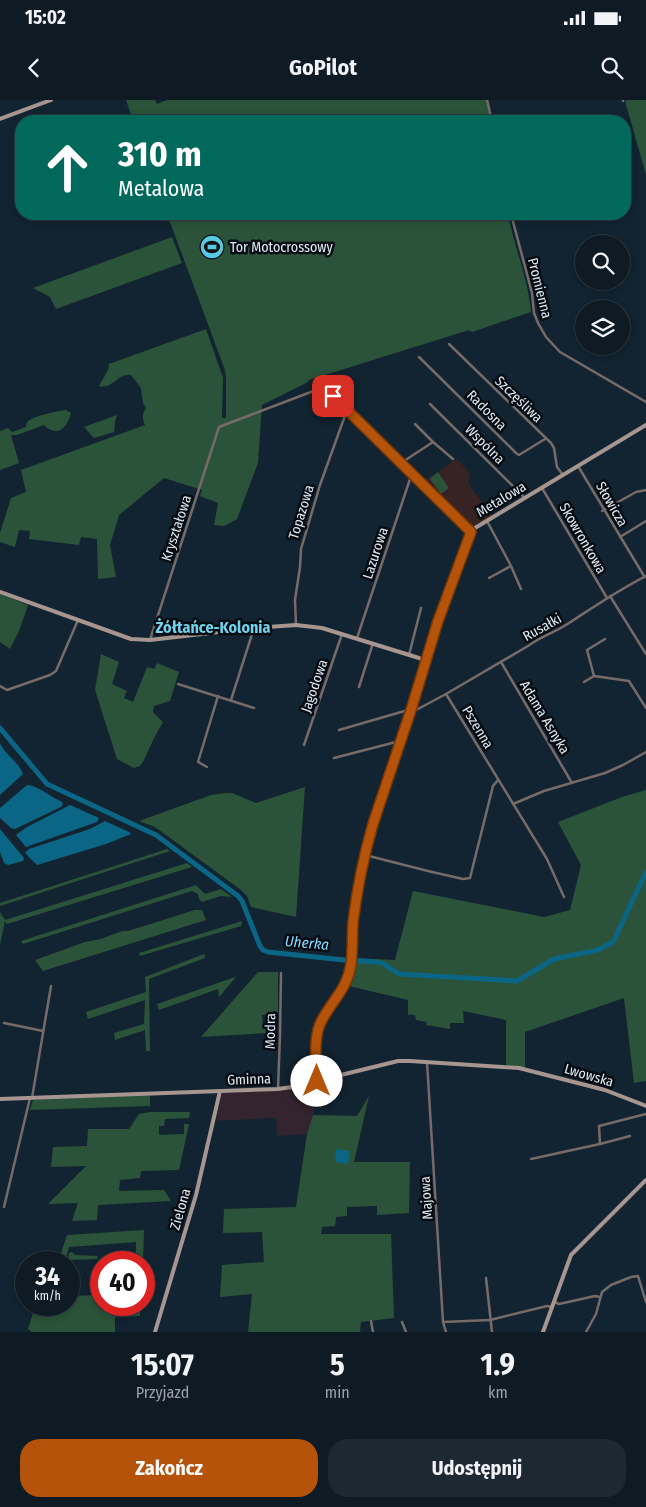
<!DOCTYPE html>
<html lang="pl">
<head>
<meta charset="utf-8">
<style>
	body { margin:0; font-family:"Fira Sans Condensed",sans-serif; background:#1c2832; color:#f1f3f6; height:100vh; display:flex; flex-direction:column; font-size:19px; white-space:nowrap }
	* { box-sizing:border-box; margin:0 }
	p { font-size:16px; color:#9ba1a7 }
	.icon { flex:none; width:28px; height:28px; fill:none; stroke:currentColor; stroke-width:2; stroke-linecap:round; stroke-linejoin:round }
	.map { position:relative; height:1232px; overflow:hidden }
	.side { display:flex; flex-direction:column; background:#0e1b25; flex:1 }
	.side>* { flex:none }
	.guide { position:absolute; left:15px; top:15px; width:616px; height:105px; border-radius:20px; box-shadow:0 2px 8px #0003,0 0 0 1px #2e3942; background:#00695c; color:#fff; overflow:hidden }
	.buttons { position:absolute; left:575px; top:135px; display:grid; gap:10px }
	.buttons a { display:grid; place-items:center; width:55px; height:55px; border-radius:50%; background:#0e1b25; box-shadow:0 2px 8px #0003,0 0 0 1px #2e3942; font-size:25px }
	.speed { position:absolute; left:15px; top:1151px; display:flex; gap:10px; font-size:25px; font-weight:700; text-align:center }
	.speed>* { display:grid; place-content:center; width:65px; height:65px; border-radius:50%; background:#0e1b25; box-shadow:0 2px 8px #0003,0 0 0 1px #2e3942; line-height:1 }
	.speed small { font-size:12px; font-weight:400 }
	.speed .limit { border:8px solid #d22; background:#fff; color:#111 }
	.pin { position:absolute; display:grid; place-items:center; width:42px; height:42px; color:#fff; margin:-21px; border-radius:10px; box-shadow:0 2px 8px #0006 }
	.me { position:absolute; width:55px; margin:-28px; rotate:0deg; stroke-linejoin:round; filter:drop-shadow(0 0 4px #0008) }
	.turn { display:flex; align-items:center; gap:18px; height:105px; padding:0 20px; font-size:22px }
	.turn .icon { width:65px; height:65px; stroke-width:2.5 }
	.turn b { display:block; font-size:35px; line-height:42px }
	.eta { display:flex; justify-content:space-evenly; align-items:center; height:85px; text-align:center }
	.eta b { font-size:30px; font-weight:700; line-height:35px }
	.action { display:flex; gap:10px; margin-top:auto; padding:10px 20px }
	.action a { flex:1; height:58px; border-radius:20px; background:#b45309; color:#fff; font-size:20px; font-weight:700; line-height:58px; text-align:center }
	.action a+a { background:#1c2832; color:#f1f3f6 }
	.status { display:flex; justify-content:space-between; align-items:center; height:35px; padding:0 25px; background:#0e1b25; direction:ltr }
	.status svg { height:14px; fill:currentColor }
	header { display:flex; justify-content:space-between; align-items:center; height:65px; padding:0 20px; background:#0e1b25; font-size:22px; font-weight:700 }
	.map>svg:first-child { display:block }
	.industrial { fill:#33242f }
	.education { fill:#372323 }
	.green { fill:#2b533a }
	.water { fill:#0b6685 }
	.lines { fill:none; stroke-linecap:round; stroke-linejoin:round }
	.river { stroke:#0b6685; stroke-width:5 }
	.street { stroke:#776b68; stroke-width:2.5 }
	.secondary { stroke:#a79590; stroke-width:4 }
	.route-casing { stroke:#753606; stroke-width:12 }
	.route { stroke:#b45309; stroke-width:9 }
	.labels { text-anchor:middle; stroke-width:5; stroke-linejoin:round; paint-order:stroke }
	.poi-label { font-size:14px; fill:#dfeaf3; stroke:#060c12; text-anchor:start }
	.street-label { font-size:14px; fill:#dfeaf3; stroke:#060c12 }
	.water-label { font-size:15px; font-style:italic; fill:#85d9fe; stroke:#060c12 }
	.quarter-label { font-size:16px; font-weight:bold; fill:#6dd2ea; stroke:#060c12 }
</style>
</head>
<body>
<div class="status"><b>15:02</b><svg viewBox="0 0 49 12"><path d="M0 12V9h3v3zM5 12V6h3v6zM10 12V3h3v9zM15 12V0h3v12zM26 1h20v11H26zM47 4h2v5h-2z"/></svg></div>
<header><svg class="icon" aria-label="back" viewBox="0 0 24 24"><path d="M15 5l-7 7 7 7"/></svg>GoPilot<svg class="icon" aria-label="search" viewBox="0 0 24 24"><circle cx="10" cy="10" r="6"/><path d="M15 15l6 6"/></svg></header>
<div class="map">
<svg width="646" height="1232" viewBox="0 0 646 1232">
	<rect width="100%" height="100%" fill="#122431"/>
	<path class="industrial" d="M320 982 313 1015 307 1034 277 1036 276 1018 216 1021 222 993 286 990Z"/>
	<path class="education" d="M457 359 470 373 468 383 492 416 470 429 424 381Z"/>
	<g class="green">
		<path d="M126 0H155L157 4 167 0H486L491 21H133Z"/>
		<path d="M628 0H646V75L625 1Z"/>
		<path d="M167 114H508C514 147 528 178 531 212L472 232 469 230 309 280 308 282 262 305 258 363 237 419 224 426 214 425 218 403 200 396 202 390 164 378 119 415 110 445 116 477 98 479 97 439 81 437 79 445 29 439 30 431 19 430 15 447 0 442V433L11 398 26 392 21 370 145 325C142 318 142 314 146 308L143 303 141 288 131 275C117 273 113 290 99 286L108 270 109 264 206 229 223 278 222 318H226V279L225 270Z"/>
		<path d="M172 137 182 163 56 209 50 197 33 188Z"/>
		<path d="M66 310 71 313C69 322 62 335 51 330 48 329 46 327 44 325L17 335H11L19 363 0 370V331L8 328 12 332 26 327 27 322C33 316 57 311 66 310Z"/>
		<path d="M117 315 115 322 114 332 94 338 84 327Z"/>
		<path d="M438 372 449 388 441 394 430 379Z"/>
		<path d="M0 494 28 505 19 531 10 549 0 542Z"/>
		<path d="M101 554 119 562 112 584 127 591 124 598 133 602 147 567 154 569 157 563 179 572 170 601 154 606 153 612 163 622 154 638 144 660 140 666 134 668 117 659 95 590Z"/>
		<path d="M305 687 296 817 251 807 247 796 241 790 155 727 139 721 211 695 226 693H232L256 703Z"/>
		<path d="M646 690V981L634 983 624 898 525 932V968L506 965V920L463 911 464 923H450V929L426 925 427 922 416 920 415 915H408V900L349 886 355 858 395 860 413 791 544 817 570 810 581 765 558 722 622 697Z"/>
		<path d="M167 749 170 751 0 806V803Z"/>
		<path d="M187 763 192 767 7 824 5 821 0 845V812L5 820Z"/>
		<path d="M196 785 205 794 221 789 232 797 221 796 202 802 199 799 198 794 192 791 23 844 21 841Z"/>
		<path d="M195 810H202L206 820 43 871 35 860 85 842 101 839 122 831H128Z"/>
		<path d="M242 821 241 826 140 856 139 853Z"/>
		<path d="M204 854 205 858 149 879 150 951H146L145 930 115 940 114 933 144 924 145 900 88 919 86 912 146 892 145 877Z"/>
		<path d="M258 872H278V914L262 915 263 925H268V933L201 937Z"/>
		<path d="M241 875 236 877 219 897 218 889 159 910 157 904Z"/>
		<path d="M150 995V1006L30 1010 33 1000Z"/>
		<path d="M369 996 354 1062H410L409 1113 377 1115V1106L347 1107V1116L336 1117 335 1126 322 1127 321 1134H391L394 1218 361 1222 360 1232H248L252 1194 220 1197 222 1165 264 1162 262 1132 223 1133 224 1109 296 1107 307 1034 313 1015 357 1016Z"/>
		<path d="M150 1012H190L189 1018 165 1019 164 1026H159V1035L184 1034V1024H189L179 1070 141 1071 140 1078 120 1080 119 1091 164 1090 171 1101 98 1105 97 1120 72 1121 78 1103 48 1104 86 1066 51 1067 53 1047 87 1046 88 1029H129L139 1014Z"/>
		<path d="M144 1130 143 1162H124V1153H136V1142L69 1147 65 1162H58L67 1135Z"/>
		<path d="M72 1152 75 1155 98 1156 97 1159 68 1160 69 1153Z"/>
		<path d="M101 1195V1205H140V1216L115 1217V1232H31V1231L28 1229 33 1213 41 1214 44 1205H69V1196Z"/>
	</g>
	<g class="water">
		<path d="M0 643C5 655 19 662 23 674L0 695Z"/>
		<path d="M27 685C37 685 51 697 62 702L63 704 61 707 15 729 11 728 0 718V708Z"/>
		<path d="M70 705 99 718 97 722 26 747 16 735 27 727Z"/>
		<path d="M105 721 129 732 131 734 106 744 37 765 25 753 29 749 90 729Z"/>
		<path d="M0 729 24 758 23 761 8 765 4 763 0 752Z"/>
		<path d="M336 1049 350 1051 348 1064 335 1062Z"/>
	</g>
	<g class="lines">
		<path class="river" d="M0 628 47 684 156 735 238 796 242 801 260 846 263 850 268 852 344 860 377 862 382 863 399 874 517 881 554 859 598 850 613 842 646 772"/>
		<g class="street">
			<path d="M487 0 492 21"/>
			<path d="M623 0V1"/>
			<path d="M511 114 532 193 534 213 538 223 546 237 560 252 646 302"/>
			<path d="M449 244 551 343 554 348 557 367 563 375"/>
			<path d="M419 257 516 353 519 355 545 339"/>
			<path d="M430 304 525 398"/>
			<path d="M415 324 433 342"/>
			<path d="M401 363 433 342 453 359"/>
			<path d="M578 366 644 476"/>
			<path d="M542 388 607 498"/>
			<path d="M602 411 636 392 646 390"/>
			<path d="M487 421 511 466 521 489"/>
			<path d="M620 437 646 421"/>
			<path d="M489 478 511 466"/>
			<path d="M610 496 646 554"/>
			<path d="M296 525 295 500 300 467 301 449 320 385 347 310"/>
			<path d="M357 538 410 379 414 375"/>
			<path d="M150 540 219 327 324 287 471 432"/>
			<path d="M409 555 421 508"/>
			<path d="M501 562 572 683"/>
			<path d="M594 576 587 550 605 539"/>
			<path d="M584 582 594 576 629 581 646 608"/>
			<path d="M178 584 254 608"/>
			<path d="M0 586 7 590 50 575 56 571 78 520"/>
			<path d="M359 587 373 543"/>
			<path d="M446 594 528 546C541 536 556 532 569 523 595 506 618 490 646 476"/>
			<path d="M231 600 254 528"/>
			<path d="M339 630 408 610 418 609 446 594 547 759 564 797"/>
			<path d="M304 645 342 534"/>
			<path d="M334 658 396 642H401"/>
			<path d="M207 667 198 662 218 596"/>
			<path d="M513 704 544 691 605 673 623 665 646 652"/>
			<path d="M365 755 428 771 463 779 470 778 493 686 498 680"/>
			<path d="M4 923 43 931"/>
			<path d="M427 962 443 1222 446 1232"/>
			<path d="M278 989 280 935 281 873"/>
			<path d="M32 998 51 886"/>
			<path d="M600 1044 630 1036"/>
			<path d="M531 1059 600 1044 599 1026 646 1014"/>
			<path d="M4 1107 30 998"/>
			<path d="M486 1178 492 1232"/>
			<path d="M554 1202 559 1204 595 1196 600 1197"/>
			<path d="M371 1221 373 1232"/>
			<path d="M402 1222 406 1232"/>
			<path d="M443 1222 490 1220 547 1206 552 1207"/>
			<path d="M586 1232 596 1214 602 1192 611 1185 631 1177 638 1176 646 1202"/>
		</g>
		<g class="secondary">
			<path d="M0 19 51 0"/>
			<path d="M0 492 131 539 150 540 254 528 296 525 322 528 419 558 426 562"/>
			<path d="M317 981C317 963 313 941 321 925 329 906 345 892 349 871 353 854 351 836 354 818 358 787 364 755 373 724L411 610 438 521 469 435 475 428 646 325"/>
			<path d="M0 999 278 989 292 987 398 961H410L519 968 605 990 646 1006"/>
			<path d="M155 1232 196 1095 220 991"/>
			<path d="M543 1232 571 1155 646 1080"/>
		</g>
	</g>
	<g class="lines">
		<g class="route-casing">
			<path id="route" d="M317 981C317 963 313 941 320 924 330 902 347 891 351 864 353 850 352 836 353 822 357 790 364 755 373 724L411 610 438 521 471 432 333 296"/>
		</g>
		<use href="#route" class="route"/>
	</g>
	<defs>
		<g id="stadium-disc" transform="scale(1.25)"><circle r="9.5" fill="#57c9e3" stroke="#060c12"/><path d="M0-5a6.5 5 0 1 0 0 10a6.5 5 0 1 0 0-10ZM-3.5-1.8h7v3.6h-7Z" fill="#111"/></g>
	</defs>
	<g fill-rule="evenodd">
		<use href="#stadium-disc" x="212" y="147"/>
	</g>
	<g class="labels">
		<g class="poi-label">
			<text x="230" y="152">Tor Motocrossowy</text>
		</g>
		<g class="street-label">
			<text transform="translate(540 188) rotate(76)" y="5">Promienna</text>
			<text transform="translate(519 299) rotate(44)" y="5">Szczęśliwa</text>
			<text transform="translate(487 310) rotate(45)" y="5">Radosna</text>
			<text transform="translate(485 344) rotate(45)" y="5">Wspólna</text>
			<text transform="translate(501 399) rotate(-31)" y="5">Metalowa</text>
			<text transform="translate(612 404) rotate(60)" y="5">Słowicza</text>
			<text transform="translate(301 412) rotate(-73)" y="5">Topazowa</text>
			<text transform="translate(176 428) rotate(-72)" y="5">Kryształowa</text>
			<text transform="translate(583 438) rotate(60)" y="5">Skowronkowa</text>
			<text transform="translate(375 453) rotate(-72)" y="5">Lazurowa</text>
			<text transform="translate(542 527) rotate(-29)" y="5">Rusałki</text>
			<text transform="translate(314 586) rotate(-71)" y="5">Jagodowa</text>
			<text transform="translate(545 617) rotate(59)" y="5">Adama Asnyka</text>
			<text transform="translate(478 627) rotate(59)" y="5">Pszenna</text>
			<text transform="translate(270 931) rotate(-89)" y="5">Modra</text>
			<text transform="translate(589 975) rotate(16)" y="5">Lwowska</text>
			<text transform="translate(249 979) rotate(-2)" y="5">Gminna</text>
			<text transform="translate(426 1098) rotate(-94)" y="5">Majowa</text>
			<text transform="translate(180 1109) rotate(-74)" y="5">Zielona</text>
		</g>
		<g class="water-label">
			<text transform="translate(307 843) rotate(5)" y="5">Uherka</text>
		</g>
		<g class="quarter-label">
			<text x="213" y="533">Żółtańce-Kolonia</text>
		</g>
	</g>
</svg>
<div class="buttons">
<a><svg class="icon" aria-label="search" viewBox="0 0 24 24"><circle cx="10" cy="10" r="6"/><path d="M15 15l6 6"/></svg></a>
<a><svg class="icon" aria-label="layers" viewBox="0 0 24 24"><path d="M12 4l9 5-9 5-9-5zM3 14l9 5 9-5"/></svg></a>
</div>
<div class="speed"><div>34<small>km/h</small></div><div class="limit">40</div></div>
<div class="pin" style="left:333px;top:296px;background:#d93025"><svg class="icon" aria-label="arrive" viewBox="0 0 24 24"><path d="M6 21V4h12l-3 4 3 4H6"/></svg></div>
<svg class="me" style="left:317px;top:981px" viewBox="-20 -20 40 40"><circle r="19" fill="#fff"/><path d="M0-13L10 11 0 6-10 11z" fill="#b45309"/></svg>
<div class="guide">
<div class="turn"><svg class="icon" aria-label="ahead" viewBox="0 0 24 24"><path d="M12 20V5M6 11l6-6 6 6"/></svg><div><b>310 m</b>Metalowa</div></div>
</div>
</div>
<section class="side">
<div class="eta">
<div><b>15:07</b><p>Przyjazd</p></div>
<div><b>5</b><p>min</p></div>
<div><b>1.9</b><p>km</p></div>
</div>
<div class="action"><a>Zakończ</a><a>Udostępnij</a></div>
</section>
</body>
</html>
